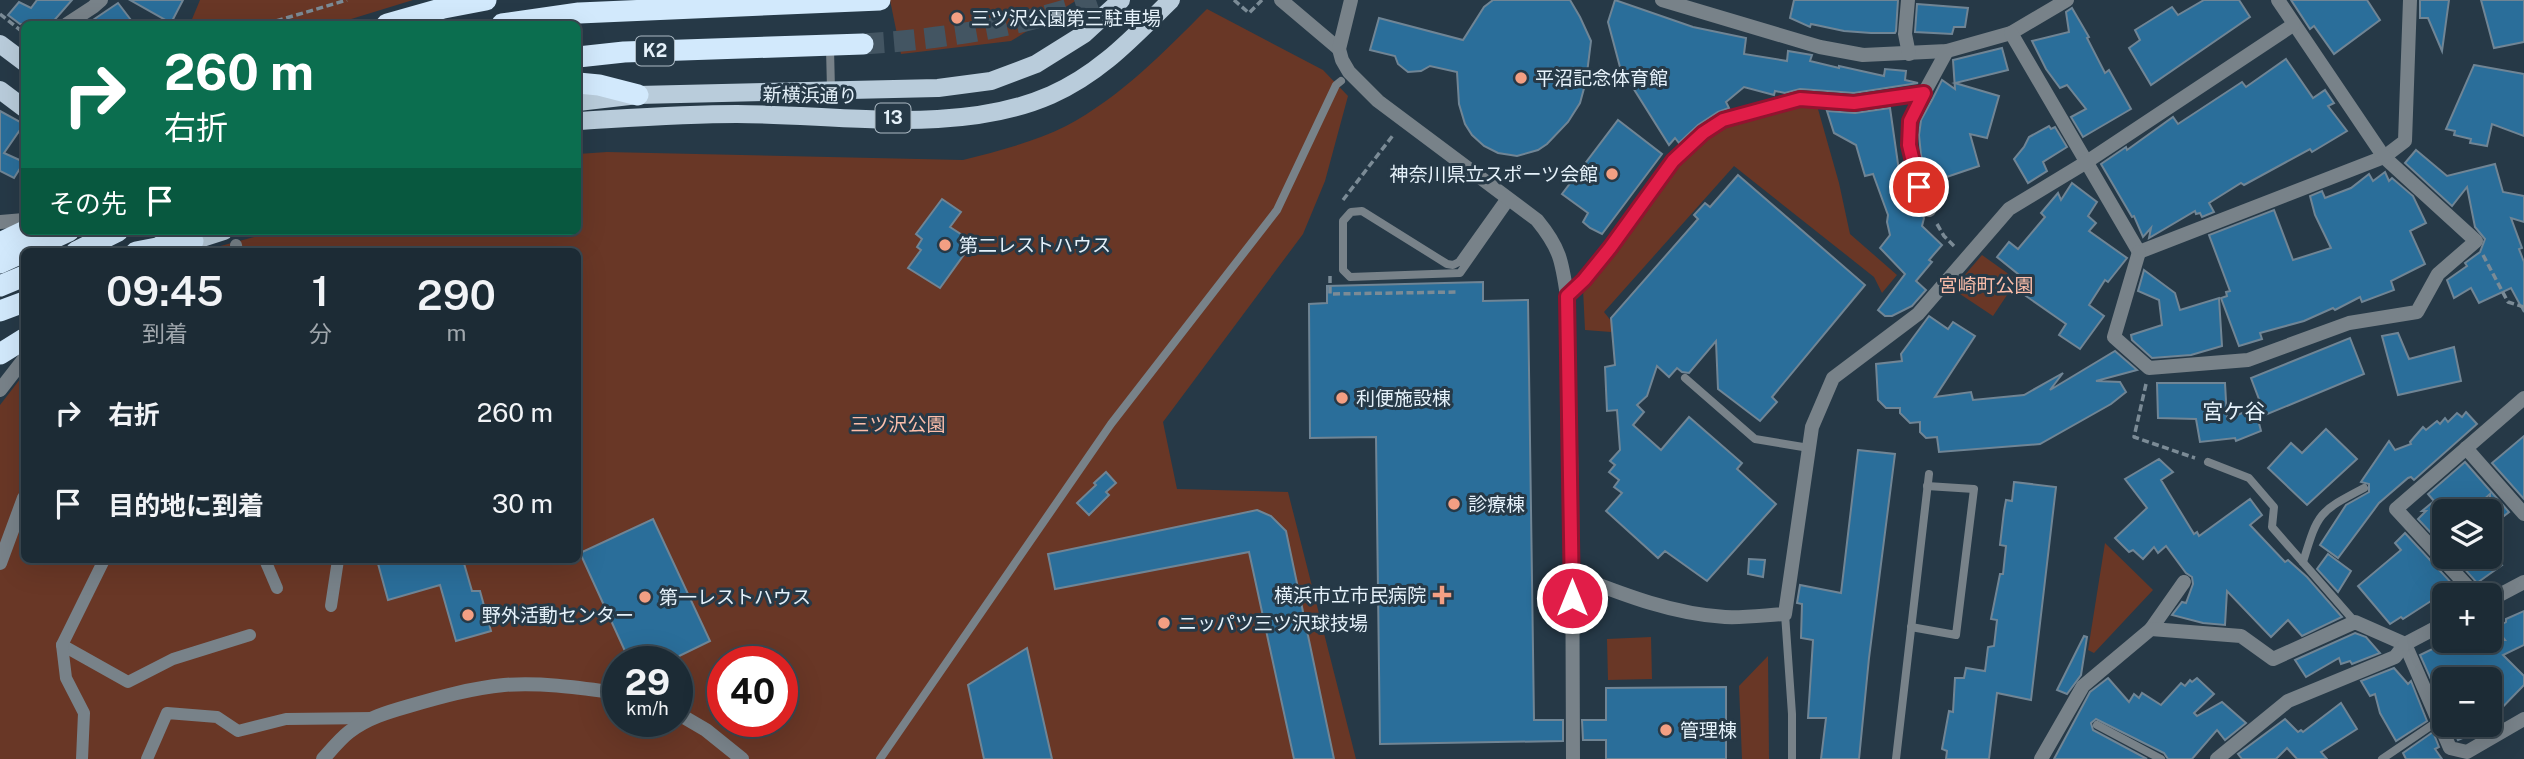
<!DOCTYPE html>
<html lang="ja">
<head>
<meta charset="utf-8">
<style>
	body { margin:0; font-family:"Public Sans","Noto Sans JP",sans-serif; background:#293741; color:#f1f3f6; height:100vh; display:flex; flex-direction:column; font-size:26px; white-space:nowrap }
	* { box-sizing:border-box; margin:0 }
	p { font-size:23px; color:#a0a7ad }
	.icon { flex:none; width:38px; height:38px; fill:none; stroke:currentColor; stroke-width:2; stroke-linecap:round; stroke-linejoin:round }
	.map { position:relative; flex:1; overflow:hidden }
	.panel { position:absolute; left:21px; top:248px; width:560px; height:315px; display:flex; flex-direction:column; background:#1c2b35; border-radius:10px; box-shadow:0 7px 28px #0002,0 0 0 2px #3a4750 }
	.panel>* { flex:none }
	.guide { position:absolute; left:21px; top:21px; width:560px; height:214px; border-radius:10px; box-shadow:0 7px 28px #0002,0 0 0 2px #3a4750; background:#0b6e4f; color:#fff; overflow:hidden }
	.controls { position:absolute; left:2432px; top:499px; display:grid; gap:14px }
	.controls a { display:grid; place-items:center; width:70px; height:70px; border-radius:10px; background:#1c2b35; box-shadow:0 7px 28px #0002,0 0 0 2px #3a4750; font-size:35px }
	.speed { position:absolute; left:602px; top:646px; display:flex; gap:14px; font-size:35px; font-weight:700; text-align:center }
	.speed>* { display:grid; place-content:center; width:91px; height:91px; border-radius:50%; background:#1c2b35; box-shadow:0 7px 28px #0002,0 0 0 2px #3a4750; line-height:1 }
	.speed small { font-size:18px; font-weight:400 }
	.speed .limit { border:10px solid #d22; background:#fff; color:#111 }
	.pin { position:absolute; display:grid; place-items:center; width:60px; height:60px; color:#fff; margin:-30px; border:4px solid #fff; border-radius:50%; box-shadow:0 2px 7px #0007 }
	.me { position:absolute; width:77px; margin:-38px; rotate:0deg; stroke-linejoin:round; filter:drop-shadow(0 0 5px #0008) }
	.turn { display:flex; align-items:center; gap:24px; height:147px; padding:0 28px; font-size:32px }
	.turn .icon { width:91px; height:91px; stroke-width:2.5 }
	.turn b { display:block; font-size:49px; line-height:60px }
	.then { display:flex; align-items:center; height:66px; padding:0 28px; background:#0003; gap:14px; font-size:26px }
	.eta { display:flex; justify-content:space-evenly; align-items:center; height:119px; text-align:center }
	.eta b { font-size:42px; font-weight:600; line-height:49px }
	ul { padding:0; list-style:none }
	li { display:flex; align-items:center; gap:21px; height:91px; padding:0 28px }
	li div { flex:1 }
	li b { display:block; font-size:26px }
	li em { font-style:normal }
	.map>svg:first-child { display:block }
	.green { fill:#693726; fill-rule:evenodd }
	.building { fill:#2a6e9a; stroke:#708595; stroke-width:2 }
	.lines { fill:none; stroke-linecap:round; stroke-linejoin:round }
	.motorway-tunnel { stroke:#435562; stroke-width:21; stroke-dasharray:21 10; stroke-linecap:butt }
	.path { stroke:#7b8b96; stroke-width:3.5; stroke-dasharray:7 3.5; stroke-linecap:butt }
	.service { stroke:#788289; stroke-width:8 }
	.pedestrian { stroke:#788289; stroke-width:12 }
	.minor { stroke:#788289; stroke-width:14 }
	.tertiary { stroke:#788289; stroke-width:14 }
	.primary { stroke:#b9ccdb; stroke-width:18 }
	.motorway { stroke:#d2e9fc; stroke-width:21 }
	.motorway-bridge { stroke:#d2e9fc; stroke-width:21 }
	.route-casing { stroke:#92132f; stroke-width:18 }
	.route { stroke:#e11d48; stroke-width:12 }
	.poi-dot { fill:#f39f83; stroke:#263947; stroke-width:2.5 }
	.labels { text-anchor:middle; stroke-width:6; stroke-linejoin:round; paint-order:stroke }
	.shield { fill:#263947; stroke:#acbac4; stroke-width:2 }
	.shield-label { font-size:18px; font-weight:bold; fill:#e5f1fa }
	.poi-label { font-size:19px; fill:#e5f1fa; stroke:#263947; text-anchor:start }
	.street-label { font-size:19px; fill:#e5f1fa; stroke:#263947 }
	.park-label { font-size:19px; fill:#fcbeaa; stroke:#263947 }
	.neighbourhood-label { font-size:21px; fill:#e5f1fa; stroke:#263947 }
</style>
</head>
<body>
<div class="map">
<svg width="2524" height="759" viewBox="0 0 2524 759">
	<rect width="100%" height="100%" fill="#263947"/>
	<g class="green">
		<path d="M200 0H413L335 24H190Z"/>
		<path d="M890 0H1077L1011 41 901 54Z"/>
		<path d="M1207 9 1323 70 1348 96 1325 181 1303 234 1163 422 1177 489 1288 492 1356 759H0V405L24 374V560H578V252H198L277 231H578V154L607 152 963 160C998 151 1034 142 1066 126 1121 97 1164 52 1207 9ZM618 662H677V721H618ZM723 662H782V721H723Z"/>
		<path d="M1800 103 1818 109 1839 183 1850 234 1897 275 1882 293 1874 277 1734 166 1604 312 1616 327 1611 332 1585 330 1583 289 1690 148 1726 124Z"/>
		<path d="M1982 255 2017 280 1993 316 1957 292V284Z"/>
		<path d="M2105 543 2153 590 2094 653 2088 650Z"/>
		<path d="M1651 637 1652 679 1608 680 1607 639Z"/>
		<path d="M1768 656 1769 759H1742L1739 686Z"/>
	</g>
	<g class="building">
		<path d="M37 0H72L51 24H20L8 15 19 2 31 8Z"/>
		<path d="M130 0H183L171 23Z"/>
		<path d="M1493 0H1570L1580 17 1591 41 1586 81 1580 103 1568 122 1547 144 1538 150 1517 156 1498 153 1484 146 1472 135 1465 124 1459 104 1457 72 1430 66 1421 71 1408 72 1398 64 1395 56 1370 50 1379 18 1463 40 1484 7Z"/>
		<path d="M1615 0 1693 27 1746 38 1744 54 1787 61 1788 51 1812 55 1810 61 1839 68V66L1884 76 1885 69 1906 71 1905 80 1918 83 1854 93 1800 89 1785 93 1775 91 1774 95 1744 87 1726 102 1729 108 1718 112 1698 125 1679 143 1675 138 1669 145 1620 67 1608 22Z"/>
		<path d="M1794 0H1898L1896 31 1895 33H1871L1844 31 1811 24 1810 27 1790 18Z"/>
		<path d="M2204 0H2239L2250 17 2151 85 2129 48 2140 40 2135 30 2172 7 2178 15Z"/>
		<path d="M2291 0H2367L2380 20 2334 54 2314 26 2310 29Z"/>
		<path d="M2420 0H2449L2442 51 2428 18H2420Z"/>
		<path d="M2481 0H2524V42L2494 48Z"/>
		<path d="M118 3 134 24H87Z"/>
		<path d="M1917 4 1968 8 1965 27H1954L1952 34 1915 32Z"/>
		<path d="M2072 8 2089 37 2087 38 2105 73 2109 70 2131 109 2083 137 2071 117 2086 109 2067 85 2060 88 2046 69 2032 41 2069 32 2066 12Z"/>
		<path d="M2002 48 2008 70 1955 83 1999 96 1987 138 1970 134 1979 166 1929 183 1921 155 1919 135 1921 120 1933 98 1942 80 1955 89 1953 60Z"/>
		<path d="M2286 59 2313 98 2325 90 2334 103 2328 106 2347 131 2312 152 2310 149 2244 185 2241 183 2209 203 2214 212 2202 217 2200 213 2196 214 2195 211 2149 238 2151 228 2143 237 2134 216 2132 217 2101 164 2126 147 2127 150 2173 117 2178 124 2242 82 2246 87Z"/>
		<path d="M2474 65 2524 74V136L2492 124 2487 146 2470 143 2471 139 2454 135 2455 131 2446 129Z"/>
		<path d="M1890 108 1899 171 1903 163 1912 193 1924 218 1922 226 1942 245 1929 260 1932 262 1916 281 1926 290 1912 306 1892 316H1885L1878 310 1905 274 1880 248 1890 235 1887 222 1888 215 1873 174 1865 176 1856 145 1834 133 1827 111 1855 113Z"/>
		<path d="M0 111 24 124 4 153 24 162 14 178 0 171Z"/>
		<path d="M1618 120 1662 154 1602 234 1590 228 1583 222 1588 213 1562 194Z"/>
		<path d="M2049 126 2051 129 2055 127 2067 147 2043 162 2047 171 2028 183 2014 159 2024 147 2029 137Z"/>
		<path d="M2416 150 2447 176 2495 164 2503 192 2524 196V222L2511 218 2522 248 2519 249 2524 262V312L2511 288 2479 303 2471 288 2454 298 2447 280 2467 266 2465 263 2480 252 2485 239 2475 227 2467 187 2452 206 2405 163Z"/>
		<path d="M2385 172 2389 181 2392 178 2413 196 2426 223 2410 231 2425 264 2391 281 2394 290 2362 302 2360 297 2335 310 2333 308 2304 321 2260 333 2262 339 2239 346 2221 298 2227 296 2226 292 2230 291 2209 235 2274 210 2293 260 2331 248 2315 215 2310 196 2322 191 2325 198 2351 188 2369 174 2373 181Z"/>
		<path d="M1738 175 1865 285 1772 397 1777 402 1760 421 1718 389 1716 341 1689 373 1682 372 1677 368 1669 377 1657 366 1647 396 1637 405 1644 412 1633 425 1661 450 1689 417 1742 463 1737 469 1776 504 1707 581 1665 551 1658 558 1606 511 1622 493 1614 487 1619 480 1609 472 1615 465 1610 461 1620 450 1617 410 1607 411 1605 367 1615 365 1611 318 1698 219 1694 215 1705 203 1710 207Z"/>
		<path d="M2072 183 2097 202 2088 216 2096 223 2089 231 2127 258 2108 282 2105 280 2089 305 2104 316 2080 349 2059 335 2066 324 2016 289 2023 278 1997 257 2009 242 2018 249 2045 217 2041 213 2058 193 2061 200Z"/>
		<path d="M942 199 961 212 950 227 973 242 940 288 908 268 921 250 917 247 922 239 916 234Z"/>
		<path d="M2144 270 2175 293 2180 310 2219 298 2222 346 2191 355 2152 358 2132 340 2131 335 2162 325 2159 300 2138 291Z"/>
		<path d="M1483 282V301L1528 300 1534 720H1563V741L1380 744 1376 437 1310 438 1309 304 1327 303V286Z"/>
		<path d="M1929 316 1948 329 1953 322 1975 336 1935 397 1971 392 1973 400 2024 395 2063 373 2050 390 2115 351 2137 370 2096 381 2120 382 2126 392 2111 404 2040 444 1939 452 1937 437 1926 438 1920 432V422L1910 423 1900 413V408H1886L1878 400 1876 364 1902 361 1901 354Z"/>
		<path d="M2398 333 2409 359 2454 347 2461 381 2398 395 2382 336Z"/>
		<path d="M2350 338 2364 374 2265 415 2251 378Z"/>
		<path d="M2157 383H2225L2227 419 2255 408 2261 431 2236 441 2235 438 2200 442 2196 419 2158 418Z"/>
		<path d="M2466 412 2477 424 2414 480 2411 477 2408 478 2379 503 2338 558 2320 545 2346 505 2369 492V484L2361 482 2389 441 2395 450 2411 444 2410 442 2423 427 2426 430 2437 421 2440 424 2445 418 2448 422 2457 413 2462 417Z"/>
		<path d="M2326 429 2357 459 2307 505 2268 468 2291 443 2302 453Z"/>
		<path d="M2524 436V499L2492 463Z"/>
		<path d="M1858 450 1895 454 1869 658 1859 759H1821L1826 718H1808L1813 640 1801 638 1802 604 1797 603 1800 585 1841 593Z"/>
		<path d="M2159 459 2173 472 2161 480 2194 534 2197 532 2199 536 2250 499 2262 515 2250 525 2285 562 2288 560 2307 577 2342 617 2302 636 2288 620 2271 637 2227 591 2225 625 2203 623 2172 615 2182 602 2186 603 2193 584 2192 577 2186 573 2166 546 2158 553 2154 547 2143 559 2133 550 2129 552 2115 538 2147 508 2125 479Z"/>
		<path d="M2465 462 2509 512 2490 527V494L2471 511H2445V548L2418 519 2426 511H2422L2434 501 2428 494Z"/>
		<path d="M1106 472 1116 483 1106 492 1109 495 1089 515 1077 503 1096 485 1094 483Z"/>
		<path d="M2014 482 2056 487 2031 700 1997 693 1989 759H1946L1947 751 1942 749 1949 711 1953 712 1955 678H1964L1966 668 1985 671 1988 647 1994 646 1997 620 1991 619 2000 574H2003L2006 546 2000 545 2004 511 2006 500 2012 501Z"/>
		<path d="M1257 510 1271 516 1286 531 1334 759H1294L1249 552 1055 589 1048 554Z"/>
		<path d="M653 519 710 641 667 662H630L580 553Z"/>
		<path d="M2405 533 2457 589 2433 604 2431 601 2403 619 2401 617 2390 624 2358 586 2401 550 2395 543Z"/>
		<path d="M2328 554 2351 571 2338 592 2317 569Z"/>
		<path d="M2453 556H2494L2502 565 2477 583Z"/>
		<path d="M1749 559 1765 560 1763 577 1748 574Z"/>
		<path d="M377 560H463L472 591H480L491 631 456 641 440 585 388 600Z"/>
		<path d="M2524 611V645L2503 655 2524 676V685L2490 720V679H2445V689L2437 693 2420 655 2451 640H2505L2496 628 2506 622V619Z"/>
		<path d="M2355 633 2366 637 2380 653 2352 664 2350 661 2341 664 2339 658 2306 677 2295 660Z"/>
		<path d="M2084 636 2087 637 2081 675 2067 694 2057 690Z"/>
		<path d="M1027 648 1052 759H984L968 685Z"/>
		<path d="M2394 668 2408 684 2411 681 2427 721 2396 741 2380 713 2375 694 2370 696 2361 681Z"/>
		<path d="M2108 678 2129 702 2134 694 2139 698 2142 693 2161 705 2181 683 2185 686 2190 680 2192 682 2197 678 2214 694 2194 713 2197 716 2222 702 2246 723 2225 740 2217 730 2192 759H2168L2164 753 2096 719 2091 723 2093 730 2147 759H2054L2090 692Z"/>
		<path d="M1726 687V759H1606V740H1583L1582 720H1606V688Z"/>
		<path d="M2341 703 2357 729 2321 752 2327 759H2297L2287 748 2276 759H2242L2238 754 2285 719 2298 732 2301 730 2303 732Z"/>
		<path d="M2450 724H2494V725L2458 740Z"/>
		<path d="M2433 732 2439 747 2435 749 2442 759H2406L2403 753Z"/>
	</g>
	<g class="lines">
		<path class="motorway-tunnel" d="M863 44C944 39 1019 27 1096 0"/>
		<g class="path">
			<path d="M1234 0 1249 13 1262 0"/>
			<path d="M0 14 24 33"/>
			<path d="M266 24 347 0"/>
			<path d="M1343 200 1394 134"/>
			<path d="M1937 224 1944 236 1956 248"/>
			<path d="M2483 255 2508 302 2524 307"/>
			<path d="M1330 276V294L1458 292"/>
			<path d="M2146 384 2134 437 2195 458"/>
		</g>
		<g class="service">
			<path d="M830 48 831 90"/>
			<path d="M1506 196 1459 262 1453 265 1447 264 1362 211 1351 212 1343 221V270L1350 277 1460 273 1511 200"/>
			<path d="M1685 378 1755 439 1809 448"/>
			<path d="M2208 462 2249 478 2274 507 2272 527 2355 622"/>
			<path d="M2303 562C2318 513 2318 512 2364 488"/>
			<path d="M1785 614 1792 714V759"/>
			<path d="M1911 627 1956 635 1974 489 1927 486"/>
			<path d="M2097 725 2161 759"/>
			<path d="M880 759 1111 424 1277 210 1336 85 1341 81"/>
			<path d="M1896 759 1929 474"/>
			<path d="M2382 759 2438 721"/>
		</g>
		<g class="pedestrian">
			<path d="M236 245 237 252"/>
			<path d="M265 560 277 588"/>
			<path d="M331 606 338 560"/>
			<path d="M62 645 128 682 173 659 250 635"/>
			<path d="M82 759 84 713 66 678 62 645 104 560"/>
			<path d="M147 759 167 713 217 717 238 731 286 719 374 718"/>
		</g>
		<g class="minor">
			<path d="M1281 0 1339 49"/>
			<path d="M1662 0 1820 47 1863 55 1947 51 2011 33 2067 0"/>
			<path d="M1908 0 1905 34 1909 54"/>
			<path d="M67 24 93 7 101 0"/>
			<path d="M2011 33 2139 252 2384 157 2405 141 2410 0"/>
			<path d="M1924 93C1919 103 1912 114 1910 124 1906 153 1918 184 1929 210"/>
			<path d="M0 222 24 220"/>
			<path d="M2139 252 2114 337 2149 368 2248 360 2349 323 2417 312 2438 274 2476 241 2384 157 2278 0"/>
			<path d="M1567 296 1584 280 1610 249 1673 161 1703 133 1723 120 1800 99 1854 103 1924 93 1947 51"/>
			<path d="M0 390 24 359"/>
			<path d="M2466 448 2524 514"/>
			<path d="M0 563 24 498"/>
			<path d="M1573 575C1622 594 1672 614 1725 617 1745 618 1766 615 1785 614L1812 427 1833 378 1918 314 2009 209 2085 163 2293 25"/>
			<path d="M2473 595 2469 588 2396 509 2524 398"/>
			<path d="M2151 629 2184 582"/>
			<path d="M677 713 706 730 742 759"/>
			<path d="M323 759C331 750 340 739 349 732 367 718 388 712 409 706 440 697 472 688 504 685 542 682 581 688 618 693"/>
			<path d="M2041 759 2083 686 2151 629 2241 636 2273 659 2355 622 2405 644 2450 748 2467 752 2524 719"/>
			<path d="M2217 759 2288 701 2395 657 2405 644"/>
		</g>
		<g class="tertiary">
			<path d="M1351 0 1339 49 1342 60 1349 72 1378 101 1537 220C1560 248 1562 261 1567 296L1572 493 1573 759"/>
			<path d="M2490 600 2524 582"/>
			<path d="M2405 644 2445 623"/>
		</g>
		<g class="primary">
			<path d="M0 44 24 62"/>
			<path d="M0 90 24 108"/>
			<path d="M578 102 638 95 938 88 991 81 1036 64 1084 34 1121 0"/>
			<path d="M578 121C630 118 684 114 737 114 837 114 958 136 1051 95 1101 73 1134 36 1171 0"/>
			<path d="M193 241 224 231"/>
		</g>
		<g class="motorway">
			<path d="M387 24 444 8 486 0"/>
			<path d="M502 24 579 13 880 0"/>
			<path d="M578 57 624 52 863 44"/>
			<path d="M578 83 599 85 638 95"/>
			<path d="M0 243 25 231"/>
			<path d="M76 252 118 231"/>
			<path d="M136 252 193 241"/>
			<path d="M0 263 69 231"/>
			<path d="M0 286 24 276"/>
			<path d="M0 311 24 302"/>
			<path d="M0 354 24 339"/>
		</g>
		<path class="motorway-bridge" d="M153 252 182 231"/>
	</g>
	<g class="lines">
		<g class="route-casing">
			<path id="route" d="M1572 598 1567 296 1584 280 1610 248 1673 161 1703 133 1723 120 1800 99 1854 103 1924 93 1910 121 1909 145 1919 187"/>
		</g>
		<use href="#route" class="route"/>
	</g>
	<g class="poi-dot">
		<circle cx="957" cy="18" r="7"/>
		<circle cx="1521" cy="78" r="7"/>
		<circle cx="1612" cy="174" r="7"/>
		<circle cx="945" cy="245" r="7"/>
		<circle cx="1342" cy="398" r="7"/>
		<circle cx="1454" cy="504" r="7"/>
		<path d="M1438.5 584.5h7v7h7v7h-7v7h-7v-7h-7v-7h7z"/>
		<circle cx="645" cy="597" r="7"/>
		<circle cx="468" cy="615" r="7"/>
		<circle cx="1164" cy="623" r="7"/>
		<circle cx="1666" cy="730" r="7"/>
	</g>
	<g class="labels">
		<g class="shield">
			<rect x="636" y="36.5" width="38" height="29" rx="5"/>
			<rect x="875.5" y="103.5" width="35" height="29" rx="5"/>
		</g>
		<g class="shield-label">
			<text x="655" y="57">K2</text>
			<text x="893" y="124">13</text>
		</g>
		<g class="poi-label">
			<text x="971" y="25">三ツ沢公園第三駐車場</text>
			<text x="1535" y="85">平沼記念体育館</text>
			<text x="1598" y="181" text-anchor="end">神奈川県立スポーツ会館</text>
			<text x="959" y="252">第二レストハウス</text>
			<text x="1356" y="405">利便施設棟</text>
			<text x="1468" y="511">診療棟</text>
			<text x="1426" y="602" text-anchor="end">横浜市立市民病院</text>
			<text x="659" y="604">第一レストハウス</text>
			<text x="482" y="622">野外活動センター</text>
			<text x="1178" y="630">ニッパツ三ツ沢球技場</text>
			<text x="1680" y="737">管理棟</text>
		</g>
		<g class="street-label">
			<text transform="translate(810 95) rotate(1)" y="7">新横浜通り</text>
		</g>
		<g class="park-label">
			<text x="1986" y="292">宮崎町公園</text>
			<text x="898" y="431">三ツ沢公園</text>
		</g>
		<g class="neighbourhood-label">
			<text x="2234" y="419">宮ケ谷</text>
		</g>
	</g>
</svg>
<div class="controls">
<a><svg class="icon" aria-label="layers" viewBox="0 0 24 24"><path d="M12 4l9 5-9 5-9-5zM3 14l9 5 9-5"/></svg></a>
<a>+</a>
<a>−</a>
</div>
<div class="speed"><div>29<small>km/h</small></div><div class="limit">40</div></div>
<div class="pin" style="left:1919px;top:187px;background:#d93025"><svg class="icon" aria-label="arrive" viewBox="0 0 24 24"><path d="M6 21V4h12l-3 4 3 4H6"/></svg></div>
<svg class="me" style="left:1572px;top:598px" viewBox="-20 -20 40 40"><circle r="17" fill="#e11d48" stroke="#fff" stroke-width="3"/><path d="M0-11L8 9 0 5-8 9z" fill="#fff"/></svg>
<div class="guide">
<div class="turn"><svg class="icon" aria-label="right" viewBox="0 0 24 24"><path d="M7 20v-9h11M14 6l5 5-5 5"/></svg><div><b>260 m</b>右折</div></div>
<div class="then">その先<svg class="icon" aria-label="arrive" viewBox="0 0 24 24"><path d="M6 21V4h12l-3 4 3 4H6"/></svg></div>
</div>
<section class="panel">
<div class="eta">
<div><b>09:45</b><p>到着</p></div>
<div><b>1</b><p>分</p></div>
<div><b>290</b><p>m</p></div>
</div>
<ul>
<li><svg class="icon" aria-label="right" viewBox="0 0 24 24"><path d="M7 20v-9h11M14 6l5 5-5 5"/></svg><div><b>右折</b></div><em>260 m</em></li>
<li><svg class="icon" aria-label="arrive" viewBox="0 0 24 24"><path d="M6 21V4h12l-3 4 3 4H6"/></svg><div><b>目的地に到着</b></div><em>30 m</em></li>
</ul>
</section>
</div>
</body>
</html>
